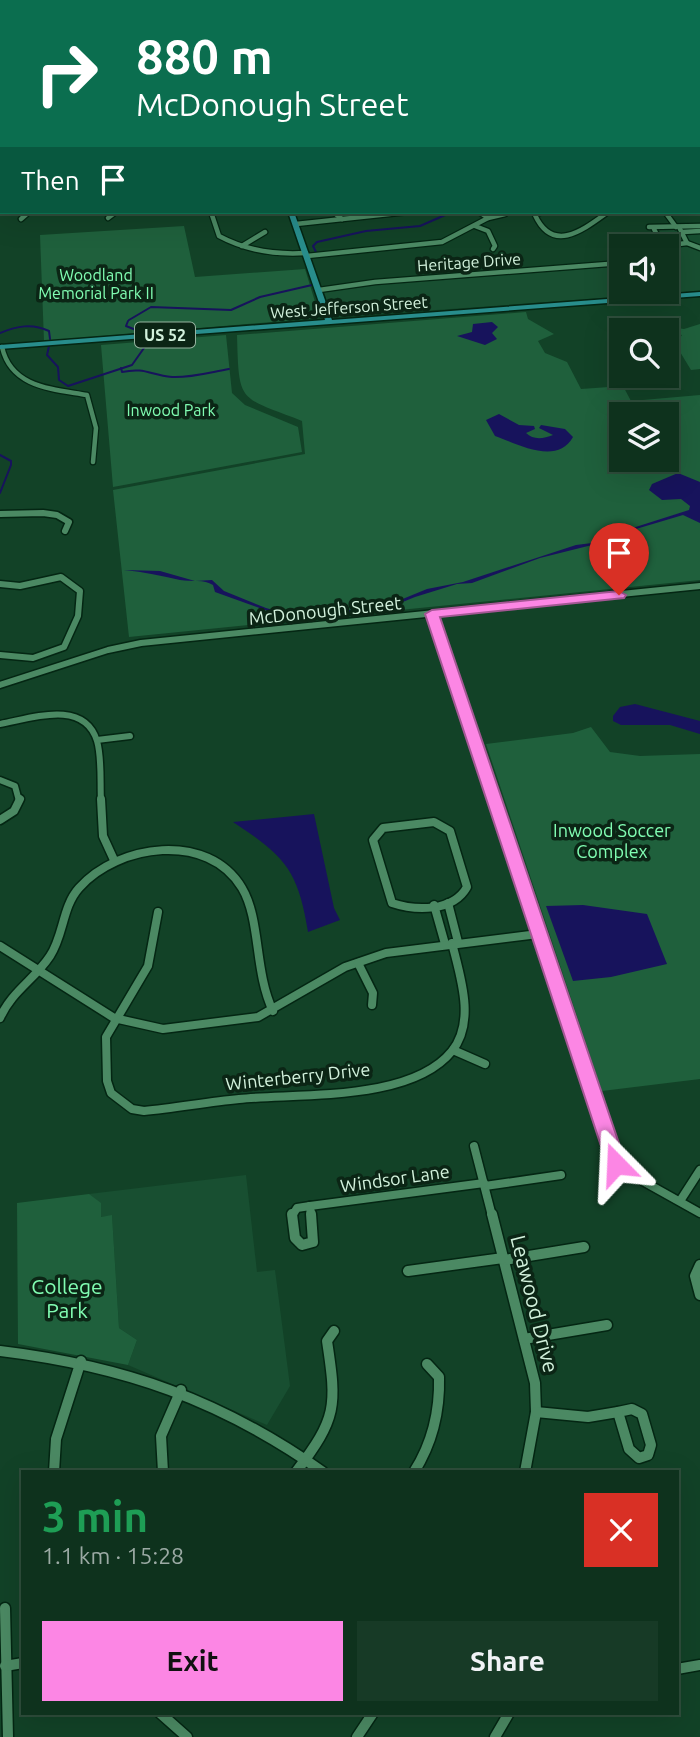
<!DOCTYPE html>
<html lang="en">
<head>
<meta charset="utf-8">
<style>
	body { margin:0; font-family:Ubuntu,sans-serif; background:#173a26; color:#f1f3f6; height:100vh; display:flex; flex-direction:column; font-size:26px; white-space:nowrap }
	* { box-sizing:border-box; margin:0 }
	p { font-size:23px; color:#9baaa4 }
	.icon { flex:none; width:38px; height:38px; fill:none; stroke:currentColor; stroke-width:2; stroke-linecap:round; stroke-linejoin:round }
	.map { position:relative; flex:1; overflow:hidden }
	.details { position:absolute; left:21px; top:1470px; width:658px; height:245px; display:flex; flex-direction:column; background:#0e321d; border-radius:0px; box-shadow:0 7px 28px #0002,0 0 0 2px #2e4d3b }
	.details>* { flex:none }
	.hud { position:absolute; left:0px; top:0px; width:700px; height:214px; box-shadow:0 7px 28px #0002,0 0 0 2px #2e4d3b; background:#0b6e4f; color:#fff; overflow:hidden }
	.fabs { position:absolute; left:609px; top:234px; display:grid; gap:14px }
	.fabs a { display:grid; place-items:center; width:70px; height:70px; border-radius:0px; background:#0e321d; box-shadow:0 7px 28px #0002,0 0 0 2px #2e4d3b; font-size:35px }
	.pin { position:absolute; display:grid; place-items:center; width:60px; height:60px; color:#fff; margin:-72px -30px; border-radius:50% 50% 50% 0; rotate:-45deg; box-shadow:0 0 7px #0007 }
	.pin .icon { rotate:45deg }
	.me { position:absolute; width:77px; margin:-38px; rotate:339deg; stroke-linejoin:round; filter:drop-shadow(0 0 5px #0008) }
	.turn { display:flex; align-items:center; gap:24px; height:147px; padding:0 21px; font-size:32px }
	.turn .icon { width:91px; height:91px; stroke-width:2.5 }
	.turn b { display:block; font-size:49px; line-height:60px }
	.then { display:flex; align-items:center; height:66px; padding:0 21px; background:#0003; gap:14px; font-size:26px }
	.round { display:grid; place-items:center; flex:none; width:74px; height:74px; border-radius:0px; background:#173a26 }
	.summary { display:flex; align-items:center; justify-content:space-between; height:119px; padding:0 21px }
	h1 { font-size:42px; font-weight:700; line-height:52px; color:#1e9e55 }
	.action { display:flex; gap:14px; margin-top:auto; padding:14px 21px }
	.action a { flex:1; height:80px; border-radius:0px; background:#fc86e4; color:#111; font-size:28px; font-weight:700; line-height:80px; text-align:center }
	.action a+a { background:#173a26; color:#f1f3f6 }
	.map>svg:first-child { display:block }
	.built { fill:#184f31 }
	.green { fill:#1f603c; fill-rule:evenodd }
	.water { fill:#17135c }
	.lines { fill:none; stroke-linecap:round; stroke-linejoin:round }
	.stream { stroke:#17135c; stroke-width:2 }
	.minor-far4-casing { stroke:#042613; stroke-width:5 }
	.minor-far3-casing { stroke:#042613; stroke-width:7 }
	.minor-far2-casing { stroke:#042613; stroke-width:9 }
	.minor-far1-casing { stroke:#042613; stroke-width:11 }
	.minor-casing { stroke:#042613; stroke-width:13 }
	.major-casing { stroke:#042613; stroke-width:3 }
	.minor-far4 { stroke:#4b8963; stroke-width:3.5 }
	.minor-far3 { stroke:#4b8963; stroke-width:4.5 }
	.minor-far2 { stroke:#4b8963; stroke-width:6 }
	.minor-far1 { stroke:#4b8963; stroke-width:8 }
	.minor { stroke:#4b8963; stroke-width:10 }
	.major { fill:#288d8c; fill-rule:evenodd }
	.route { fill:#fc86e4; stroke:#a45794; stroke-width:2 }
	.labels { text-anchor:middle; stroke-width:7; stroke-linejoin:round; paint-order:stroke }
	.far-street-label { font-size:16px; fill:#d2f1dc; stroke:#0b2515 }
	.far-park-label { font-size:16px; fill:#81fdb2; stroke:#0b2515 }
	.shield { fill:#0b2515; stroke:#96b4a0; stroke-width:2 }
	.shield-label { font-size:16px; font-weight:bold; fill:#d2f1dc }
	.street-label { font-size:18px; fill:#d2f1dc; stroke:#0b2515 }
	.park-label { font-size:18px; fill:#81fdb2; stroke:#0b2515 }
	.near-park-label { font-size:21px; fill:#81fdb2; stroke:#0b2515 }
	.near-street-label { font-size:21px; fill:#d2f1dc; stroke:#0b2515 }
</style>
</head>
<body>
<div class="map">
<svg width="700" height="1737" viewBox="0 0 700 1737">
	<rect width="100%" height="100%" fill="#124227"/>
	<g class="built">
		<path d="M700 227V291L338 317 331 315 324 292 374 284 621 264V292H667V260L673 259 659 230Z"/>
		<path d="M246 1175 257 1272 275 1270 290 1386 267 1425 128 1365 137 1340 119 1328 112 1216 101 1217 89 1194Z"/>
	</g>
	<g class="green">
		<path d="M184 226 195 277 305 269 320 318 44 341 40 235Z"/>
		<path d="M526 312 528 319 554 334 538 341 545 353 567 362 581 389 623 386 631 401 700 395V580L129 637 113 490 305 454 302 421C238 396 239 404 237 335ZM621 415H667V460H621Z"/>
		<path d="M700 324V369L691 370 671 337 682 336 677 328 684 329Z"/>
		<path d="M226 335 232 393 245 405 298 427 302 452 113 487 101 345Z"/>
		<path d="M591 727 610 752 640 756 700 754V1079L602 1091 486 744 573 733Z"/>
		<path d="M89 1194 101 1203V1217L112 1215 119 1328 137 1340 128 1365 18 1344 17 1203Z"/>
	</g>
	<g class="water">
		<path d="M492 322 498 327 492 333 497 339 485 345 457 336 472 332 473 324Z"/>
		<path d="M499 414 519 425 534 426 535 429 526 433C533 440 543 439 553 435L539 428 541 425 565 429 573 437C557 466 518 444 495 436L486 420Z"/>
		<path d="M678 473 700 482V523L683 515 599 540 592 545 540 558 472 583 457 584 415 597 388 608 366 607 354 615 287 618 215 592 213 585C204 579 192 582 180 580 162 576 144 572 124 570L160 571 195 581 212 580 224 591 266 608 291 615H313L350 610 365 604 388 605 427 589 463 582 576 545 592 543 598 539 689 510 690 506 681 499 662 500 649 490 652 484Z"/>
		<path d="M635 704 700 721V734L670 725H621L613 721V716L620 707Z"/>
		<path d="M314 814 334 908 340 920 308 932C298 870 285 856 233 822Z"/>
		<path d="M583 905 647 914 667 964 611 977 573 981 546 906Z"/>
	</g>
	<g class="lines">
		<g class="stream">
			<path d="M316 252 313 246 317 242 366 231 420 226 452 212"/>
			<path d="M129 320 151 307 231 310 260 297 312 285"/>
			<path d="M128 321 126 326 141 332"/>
			<path d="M0 333C17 326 32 323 49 331L50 339"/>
			<path d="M49 346 47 355 58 367 59 380 68 386 132 365 144 348 142 339"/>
			<path d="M121 368 122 372C145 367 150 375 172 377 190 378 211 372 229 369"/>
			<path d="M0 455 11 461V465L0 493"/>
		</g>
		<g class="minor-far4-casing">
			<g id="minor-far4">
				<path d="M455 0 458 2"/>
				<path d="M586 0 588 2"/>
				<path d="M287 2 308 0"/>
				<path d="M698 31 700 33"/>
				<path d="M698 84 700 86"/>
				<path d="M698 144 700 146"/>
			</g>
		</g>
		<g class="minor-far3-casing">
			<g id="minor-far3">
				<path d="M138 212H187"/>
				<path d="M211 212 219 236C247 251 275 255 306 253"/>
				<path d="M333 212 342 219"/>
				<path d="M479 212 488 218"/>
				<path d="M542 212 535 215C553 254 583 230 608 212"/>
				<path d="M665 212 676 227"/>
				<path d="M108 218 116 212"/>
				<path d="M21 219 29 212"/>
				<path d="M296 224 408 212"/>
				<path d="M475 226 488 231 495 246 493 249"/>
				<path d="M649 227 700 226"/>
				<path d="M654 229 663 247"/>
				<path d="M683 232 700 231"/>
				<path d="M687 243 700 248"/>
				<path d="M671 245 687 243 679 227"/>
				<path d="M242 246 265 232"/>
				<path d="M667 252 671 259 667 260"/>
				<path d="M307 256 442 242 488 218 505 214"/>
				<path d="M319 290 375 282 621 263"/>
				<path d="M2 347C11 388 53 389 87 395L96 428 93 462"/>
			</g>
		</g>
		<g class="minor-far2-casing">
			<g id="minor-far2">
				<path d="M0 514 43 513 57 515 69 522 65 531"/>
				<path d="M0 584 20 586 61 577 80 591 78 616 64 647 33 658 0 655"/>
				<path d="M432 614 494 801"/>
				<path d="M0 685 108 650 141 643 700 586"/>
				<path d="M0 724C29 719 84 698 97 741 102 758 100 783 101 801"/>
				<path d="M97 740 130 736"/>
				<path d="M0 780 15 786 19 801"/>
			</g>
		</g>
		<g class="minor-far1-casing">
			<g id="minor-far1">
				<path d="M101 799 103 836 114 860"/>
				<path d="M493 799 611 1153 623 1170 700 1213"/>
				<path d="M0 820 14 811 20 799"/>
				<path d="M434 822 450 831 467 887C453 912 416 911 392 903L373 840 383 828Z"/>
				<path d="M448 903 458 942"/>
				<path d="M434 905 445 944"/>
				<path d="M158 912 148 966 106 1037 107 1081 111 1093 132 1109 144 1111C176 1108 207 1102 239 1099 299 1093 411 1102 452 1051 476 1021 460 976 452 943"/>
				<path d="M0 946 114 1018 163 1029 258 1017 345 967 386 953 538 934"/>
				<path d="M358 963 373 993 372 1005"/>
				<path d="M0 1018C11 992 35 979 50 956 64 935 62 907 79 888 118 844 208 831 242 888 261 920 254 971 273 1011"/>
				<path d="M453 1050 485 1064"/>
				<path d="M474 1146 492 1216"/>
				<path d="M485 1186 561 1175"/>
				<path d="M680 1201 700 1170"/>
				<path d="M310 1206 311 1216"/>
				<path d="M310 1206 484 1183"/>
				<path d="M292 1216 297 1208 310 1206"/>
			</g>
		</g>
		<g class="minor-casing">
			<g id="minor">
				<path d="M292 1214 295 1238 302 1245 313 1242 311 1214"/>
				<path d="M492 1214 535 1383 536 1412 525 1472"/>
				<path d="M504 1260 584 1247"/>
				<path d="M700 1265 695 1276 700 1295"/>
				<path d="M408 1271 503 1258"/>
				<path d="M524 1339 607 1325"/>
				<path d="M0 1351C124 1366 221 1400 323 1472"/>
				<path d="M632 1409 642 1414 651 1445 648 1455 639 1458 629 1449 618 1412Z"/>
				<path d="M536 1412 588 1417 618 1412"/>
				<path d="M54 1472 56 1439 81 1361"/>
				<path d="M163 1472 161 1436 181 1390"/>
				<path d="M296 1472C337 1418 337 1407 327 1341L334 1331"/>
				<path d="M414 1472C433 1442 440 1412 439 1377L427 1364"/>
				<path d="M5 1608 8 1737"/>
				<path d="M5 1666 23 1663"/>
				<path d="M677 1669 700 1665"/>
				<path d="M160 1713 187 1737"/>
				<path d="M357 1737 373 1713"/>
				<path d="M495 1737 509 1713"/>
			</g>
		</g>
		<g class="major-casing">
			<g id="major">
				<path d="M103 0H129L121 2H90Z"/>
				<path d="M217 0H221L222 2H218Z"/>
				<rect x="0" y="5" width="2" height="3"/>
				<path d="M288 212H294L332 320 700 292V296L0 349V345L325 320Z"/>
			</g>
		</g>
		<use href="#minor-far4" class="minor-far4"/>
		<use href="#minor-far3" class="minor-far3"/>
		<use href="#minor-far2" class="minor-far2"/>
		<use href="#minor-far1" class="minor-far1"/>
		<use href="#minor" class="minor"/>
		<use href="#major" class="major"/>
	</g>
	<path class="route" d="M619 591 626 595 624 598 440 617 626 1164 623 1169H610L607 1164 425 614 432 610Z"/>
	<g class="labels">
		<g class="far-street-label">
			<text transform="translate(469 262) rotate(-4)" y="6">Heritage Drive</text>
			<text transform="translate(349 307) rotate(-4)" y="6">West Jefferson Street</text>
		</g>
		<g class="far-park-label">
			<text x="96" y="281">Woodland<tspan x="96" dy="18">Memorial Park II</tspan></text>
			<text x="171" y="416">Inwood Park</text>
		</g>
		<rect class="shield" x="135" y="322.5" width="60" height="25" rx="5"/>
		<g class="shield-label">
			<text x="165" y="341">US 52</text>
		</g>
		<g class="street-label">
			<text transform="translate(325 611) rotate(-6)" y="6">McDonough Street</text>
			<text transform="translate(298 1077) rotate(-6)" y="6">Winterberry Drive</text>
			<text transform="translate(395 1179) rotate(-8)" y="6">Windsor Lane</text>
		</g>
		<g class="park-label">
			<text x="612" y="837">Inwood Soccer<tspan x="612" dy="21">Complex</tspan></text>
		</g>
		<g class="near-park-label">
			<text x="67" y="1294">College<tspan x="67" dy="24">Park</tspan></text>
		</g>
		<g class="near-street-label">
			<text transform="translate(534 1304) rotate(76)" y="7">Leawood Drive</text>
		</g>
	</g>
</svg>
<div class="fabs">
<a><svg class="icon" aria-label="sound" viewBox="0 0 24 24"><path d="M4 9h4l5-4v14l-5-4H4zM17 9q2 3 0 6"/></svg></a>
<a><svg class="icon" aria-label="search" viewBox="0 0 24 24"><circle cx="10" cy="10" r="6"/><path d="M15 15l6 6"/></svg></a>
<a><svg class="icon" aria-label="layers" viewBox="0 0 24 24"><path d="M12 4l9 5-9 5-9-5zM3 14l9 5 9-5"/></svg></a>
</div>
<div class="pin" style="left:619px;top:595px;background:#d93025"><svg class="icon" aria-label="arrive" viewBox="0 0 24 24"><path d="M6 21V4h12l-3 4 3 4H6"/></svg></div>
<svg class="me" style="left:616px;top:1164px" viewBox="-20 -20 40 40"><path d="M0-17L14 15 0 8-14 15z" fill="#fc86e4" stroke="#fff" stroke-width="4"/></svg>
<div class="hud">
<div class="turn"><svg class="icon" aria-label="right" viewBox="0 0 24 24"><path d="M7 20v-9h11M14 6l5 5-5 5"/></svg><div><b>880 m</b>McDonough Street</div></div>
<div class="then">Then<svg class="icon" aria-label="arrive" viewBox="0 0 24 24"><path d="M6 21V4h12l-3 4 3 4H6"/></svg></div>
</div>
<section class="details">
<div class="summary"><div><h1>3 min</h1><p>1.1 km · 15:28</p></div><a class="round" style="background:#d93025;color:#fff"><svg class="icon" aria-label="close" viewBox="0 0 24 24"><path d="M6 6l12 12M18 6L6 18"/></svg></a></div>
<div class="action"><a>Exit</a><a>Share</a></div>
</section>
</div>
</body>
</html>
